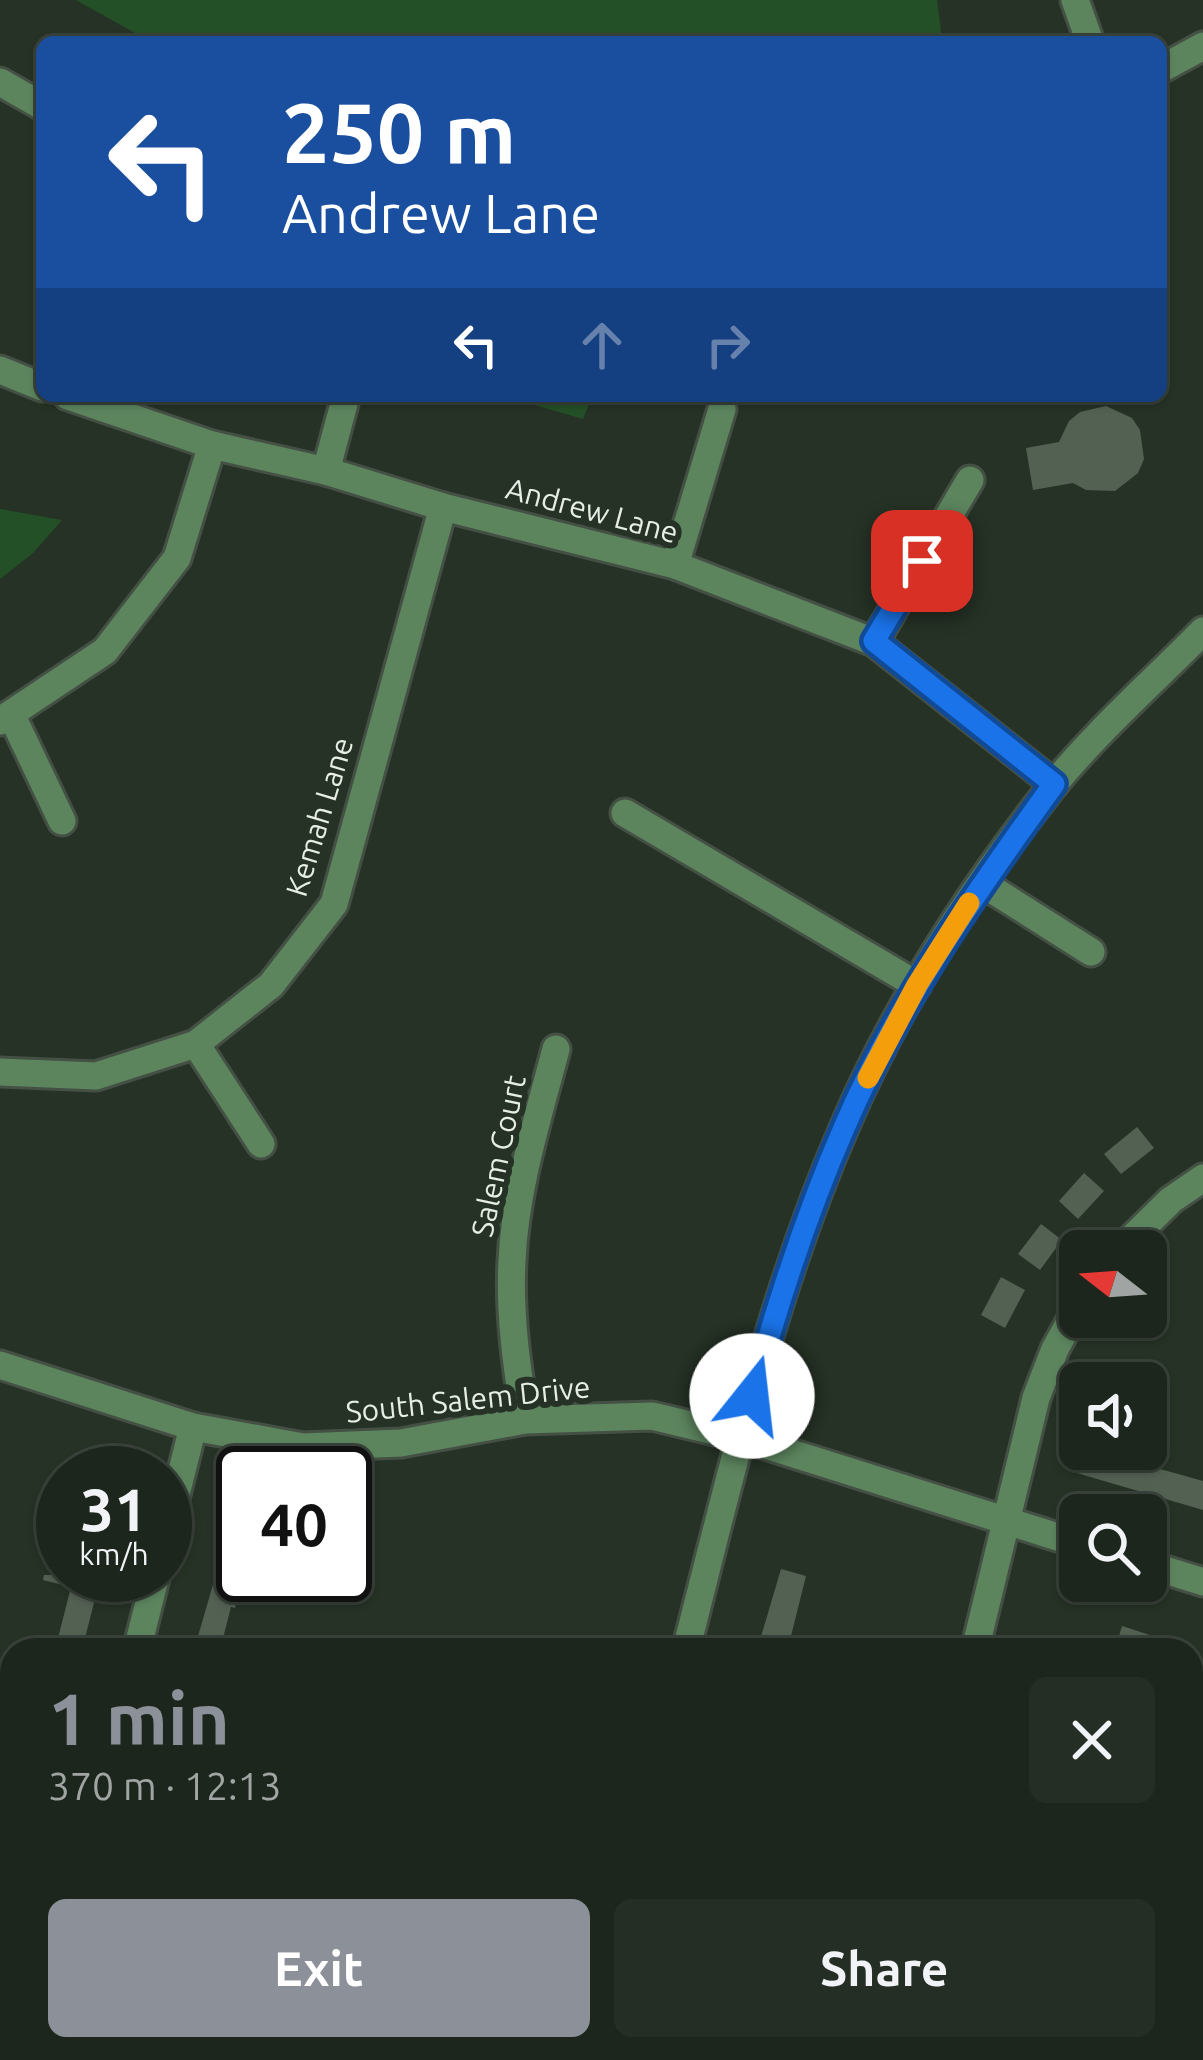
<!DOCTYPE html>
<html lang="en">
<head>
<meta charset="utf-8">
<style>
	body { margin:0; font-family:Ubuntu,sans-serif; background:#252e25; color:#f1f3f6; height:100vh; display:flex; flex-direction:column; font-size:45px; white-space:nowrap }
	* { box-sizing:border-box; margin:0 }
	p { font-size:39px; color:#a0a5a3 }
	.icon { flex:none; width:66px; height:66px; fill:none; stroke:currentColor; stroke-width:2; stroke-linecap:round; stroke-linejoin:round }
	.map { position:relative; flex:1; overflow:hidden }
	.side { position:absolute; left:0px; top:1638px; width:1203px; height:423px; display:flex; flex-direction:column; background:#1c261c; border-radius:36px 36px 0 0; box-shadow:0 3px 9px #0004,0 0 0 3px #3a433b }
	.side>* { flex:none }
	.top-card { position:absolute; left:36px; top:36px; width:1131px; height:366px; border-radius:18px; box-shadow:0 3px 9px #0004,0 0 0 3px #3a433b; background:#1a4fa0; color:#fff; overflow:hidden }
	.needle { width:78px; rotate:287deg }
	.fabs { position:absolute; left:1059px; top:1230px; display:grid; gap:24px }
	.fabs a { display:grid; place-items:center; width:108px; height:108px; border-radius:18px; background:#1c261c; box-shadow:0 3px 9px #0004,0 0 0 3px #3a433b; font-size:60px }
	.speed { position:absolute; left:36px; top:1446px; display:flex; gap:24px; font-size:60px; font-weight:700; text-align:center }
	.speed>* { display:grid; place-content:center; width:156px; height:156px; border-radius:50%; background:#1c261c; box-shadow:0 3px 9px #0004,0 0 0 3px #3a433b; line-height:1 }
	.speed small { font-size:30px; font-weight:400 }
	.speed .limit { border:6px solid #111; border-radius:18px; background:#fff; color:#111 }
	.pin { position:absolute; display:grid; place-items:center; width:102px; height:102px; color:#fff; margin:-51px; border-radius:24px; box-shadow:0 6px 18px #0006 }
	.me { position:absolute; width:132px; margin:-66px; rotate:16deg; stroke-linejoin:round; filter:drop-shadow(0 0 9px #0008) }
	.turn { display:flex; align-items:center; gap:42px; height:252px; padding:0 48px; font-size:54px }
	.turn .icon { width:156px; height:156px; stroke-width:2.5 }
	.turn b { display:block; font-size:84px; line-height:102px }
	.lanes { display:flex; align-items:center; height:114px; padding:0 48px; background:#0003; justify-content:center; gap:60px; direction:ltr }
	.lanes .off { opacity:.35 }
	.round { display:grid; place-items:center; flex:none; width:126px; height:126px; border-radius:18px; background:#252e25 }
	.summary { display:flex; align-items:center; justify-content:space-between; height:204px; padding:0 48px }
	h1 { font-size:72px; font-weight:700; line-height:90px; color:#8c9099 }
	.action { display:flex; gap:24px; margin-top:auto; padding:24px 48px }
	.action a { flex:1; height:138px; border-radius:18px; background:#8c9099; color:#fff; font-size:48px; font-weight:700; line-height:138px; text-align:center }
	.action a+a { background:#252e25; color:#f1f3f6 }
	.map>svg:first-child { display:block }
	.green { fill:#245027 }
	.building { fill:#536153 }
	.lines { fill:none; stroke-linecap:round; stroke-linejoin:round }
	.minor-casing { stroke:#455045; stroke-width:33 }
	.minor { stroke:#5c855e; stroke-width:27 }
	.route-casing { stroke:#114b97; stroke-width:30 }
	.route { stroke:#1a73e8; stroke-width:21 }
	.slow { stroke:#f59e0b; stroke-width:21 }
	.labels { text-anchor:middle; stroke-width:12; stroke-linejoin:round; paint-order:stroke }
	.street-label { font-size:30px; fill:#e6eee6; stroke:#263226 }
</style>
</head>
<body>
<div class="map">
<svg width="1203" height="2060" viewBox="0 0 1203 2060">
	<rect width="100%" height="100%" fill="#263226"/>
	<g class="green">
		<path d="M76 0H937L942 40 151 42Z"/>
		<path d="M504 396H592L583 419Z"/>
		<path d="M0 509 62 520 33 553 0 579Z"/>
		<path d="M0 2044 12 2046V2049H43L42 2055 64 2060H0Z"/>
	</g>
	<g class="building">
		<path d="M1106 406 1132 418 1140 430 1144 459 1138 473 1115 491 1086 490 1073 483 1033 490 1026 448 1059 442 1069 421 1080 412Z"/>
		<path d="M1137 1127 1154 1148 1121 1174 1104 1154Z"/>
		<path d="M1084 1173 1104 1191 1078 1219 1059 1201Z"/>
		<path d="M1041 1224 1062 1240 1040 1270 1018 1254Z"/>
		<path d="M1001 1277 1025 1290 1005 1328 981 1315Z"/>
		<path d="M1078 1446 1203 1481V1510L1070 1471Z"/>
		<path d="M221 1557 243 1563 235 1608 231 1607 220 1650H194Z"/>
		<path d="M781 1569 806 1576 791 1636 828 1645 827 1650H757Z"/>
		<path d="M44 1575H101L82 1650 56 1646 71 1587 43 1580Z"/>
		<path d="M1122 1626 1187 1647 1186 1650H1115Z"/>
	</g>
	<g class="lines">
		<g class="minor-casing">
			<g id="minor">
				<path d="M1075 0 1090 42"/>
				<path d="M1161 69 1203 46"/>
				<path d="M0 82 42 106"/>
				<path d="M0 370 42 387"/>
				<path d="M68 396 212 445 326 471 443 507 675 565 874 642 1054 784"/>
				<path d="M326 471 346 396"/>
				<path d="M675 565 722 409"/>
				<path d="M874 642 970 480"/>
				<path d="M12 716 62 821"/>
				<path d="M0 721 105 651 177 558 212 445"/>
				<path d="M625 813 917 985"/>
				<path d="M982 883 1091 952"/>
				<path d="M196 1044 261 1144"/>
				<path d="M0 1072 96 1076 196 1044 271 985 334 904 443 507"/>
				<path d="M1119 1251 1171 1200 1203 1178"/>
				<path d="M0 1365 193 1427 303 1447 401 1443 525 1420 652 1416 740 1437 1080 1544"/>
				<path d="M525 1420C517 1367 509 1315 512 1261 515 1189 538 1118 556 1049"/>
				<path d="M165 1538 193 1427"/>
				<path d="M1146 1564 1203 1582"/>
				<path d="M137 1650 156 1575"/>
				<path d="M686 1650C731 1474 771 1296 844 1128 895 1008 970 891 1051 788 1096 732 1153 682 1203 631"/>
				<path d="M975 1650 1036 1398 1055 1349 1080 1304"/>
				<path d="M0 1911 12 1914"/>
				<path d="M1191 1980 1203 1976"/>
				<path d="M1089 2049 1098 2060"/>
				<path d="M297 2060 298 2049"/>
				<path d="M581 2060 583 2049"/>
				<path d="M873 2060 877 2049"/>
			</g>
		</g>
		<use href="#minor" class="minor"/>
	</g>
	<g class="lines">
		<g class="route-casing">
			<path id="route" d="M752 1396C777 1305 806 1215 844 1128 897 1004 975 893 1054 784L874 641 922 561"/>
		</g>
		<use href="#route" class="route"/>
		<path class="slow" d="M868 1078 917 985 969 903"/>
	</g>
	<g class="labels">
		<g class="street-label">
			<text transform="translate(592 511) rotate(15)" y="10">Andrew Lane</text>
			<text transform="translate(320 817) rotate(-73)" y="10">Kemah Lane</text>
			<text transform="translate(499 1156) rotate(-78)" y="10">Salem Court</text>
			<text transform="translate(468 1400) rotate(-6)" y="10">South Salem Drive</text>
		</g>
	</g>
</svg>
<div class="fabs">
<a><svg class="needle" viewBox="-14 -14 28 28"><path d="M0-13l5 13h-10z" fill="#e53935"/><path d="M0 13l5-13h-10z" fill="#a0a5a3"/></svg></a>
<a><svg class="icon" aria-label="sound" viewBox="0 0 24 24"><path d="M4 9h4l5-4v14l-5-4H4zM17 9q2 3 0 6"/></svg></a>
<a><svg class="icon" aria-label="search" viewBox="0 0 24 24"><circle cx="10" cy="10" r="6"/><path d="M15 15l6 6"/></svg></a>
</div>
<div class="speed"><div>31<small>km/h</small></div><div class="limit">40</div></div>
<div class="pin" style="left:922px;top:561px;background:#d93025"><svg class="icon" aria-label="arrive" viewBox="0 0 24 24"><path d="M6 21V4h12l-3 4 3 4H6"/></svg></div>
<svg class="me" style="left:752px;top:1396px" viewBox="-20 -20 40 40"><circle r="19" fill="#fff"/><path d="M0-13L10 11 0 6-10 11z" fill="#1a73e8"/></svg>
<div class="top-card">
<div class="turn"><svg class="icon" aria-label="left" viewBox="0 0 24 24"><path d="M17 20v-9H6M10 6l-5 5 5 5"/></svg><div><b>250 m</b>Andrew Lane</div></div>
<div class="lanes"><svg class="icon" aria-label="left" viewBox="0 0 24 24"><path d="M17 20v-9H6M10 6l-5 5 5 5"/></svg><svg class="icon off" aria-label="ahead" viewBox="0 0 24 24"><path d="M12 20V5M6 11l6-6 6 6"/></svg><svg class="icon off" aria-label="right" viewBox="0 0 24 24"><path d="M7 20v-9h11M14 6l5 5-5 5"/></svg></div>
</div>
<section class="side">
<div class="summary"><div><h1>1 min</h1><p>370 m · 12:13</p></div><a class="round"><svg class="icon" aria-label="close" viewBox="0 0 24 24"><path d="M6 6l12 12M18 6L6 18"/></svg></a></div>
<div class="action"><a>Exit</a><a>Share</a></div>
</section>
</div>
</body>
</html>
